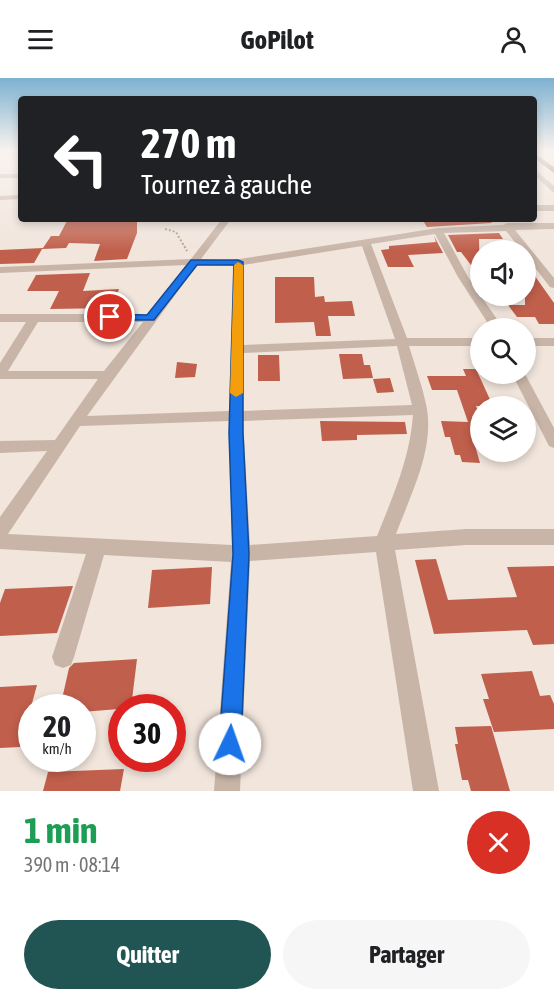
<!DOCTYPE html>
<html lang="fr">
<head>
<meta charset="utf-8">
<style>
	body { margin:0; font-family:"Asap Condensed",sans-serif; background:#f6f6f6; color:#202124; height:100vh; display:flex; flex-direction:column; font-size:22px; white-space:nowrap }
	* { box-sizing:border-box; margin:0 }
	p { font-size:20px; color:#757577 }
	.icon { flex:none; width:33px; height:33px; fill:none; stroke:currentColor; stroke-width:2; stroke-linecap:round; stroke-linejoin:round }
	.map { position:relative; height:713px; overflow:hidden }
	.panel { display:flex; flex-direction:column; background:#fff; flex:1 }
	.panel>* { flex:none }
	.top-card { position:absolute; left:18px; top:18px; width:519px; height:126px; border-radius:6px; box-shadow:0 3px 9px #0003; background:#202124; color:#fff; overflow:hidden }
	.tools { position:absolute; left:470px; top:162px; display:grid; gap:12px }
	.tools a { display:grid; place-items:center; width:66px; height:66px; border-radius:50%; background:#fff; box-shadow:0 3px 9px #0003; font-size:30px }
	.speed { position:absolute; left:18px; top:616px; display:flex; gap:12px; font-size:30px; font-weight:700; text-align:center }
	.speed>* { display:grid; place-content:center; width:78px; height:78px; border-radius:50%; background:#fff; box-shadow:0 3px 9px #0003; line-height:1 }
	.speed small { font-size:15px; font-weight:400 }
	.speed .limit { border:9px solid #d22; background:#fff; color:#111 }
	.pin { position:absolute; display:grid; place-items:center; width:51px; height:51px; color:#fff; margin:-26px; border:3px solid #fff; border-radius:50%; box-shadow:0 2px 6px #0007 }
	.me { position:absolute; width:66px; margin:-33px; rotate:3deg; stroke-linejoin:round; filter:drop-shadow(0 0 4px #0008) }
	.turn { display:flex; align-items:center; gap:21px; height:126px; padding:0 24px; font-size:27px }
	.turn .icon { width:78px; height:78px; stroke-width:2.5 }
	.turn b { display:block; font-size:42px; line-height:51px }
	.round { display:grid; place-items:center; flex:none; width:63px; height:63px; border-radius:32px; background:#f6f6f6 }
	.summary { display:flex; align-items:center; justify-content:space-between; height:102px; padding:0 24px }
	h1 { font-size:36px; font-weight:700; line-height:45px; color:#1e9e55 }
	.primary-button { display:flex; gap:12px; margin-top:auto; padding:12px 24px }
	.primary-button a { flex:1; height:69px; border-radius:36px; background:#205554; color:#fff; font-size:24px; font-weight:700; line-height:69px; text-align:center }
	.primary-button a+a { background:#f6f6f6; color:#202124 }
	header { display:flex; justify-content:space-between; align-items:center; height:78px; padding:0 24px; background:#fff; font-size:27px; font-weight:700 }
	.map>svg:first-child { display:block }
	.building { fill:#c05f4b }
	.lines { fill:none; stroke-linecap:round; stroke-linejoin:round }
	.path { stroke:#b49f93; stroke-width:2; stroke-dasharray:2 2; stroke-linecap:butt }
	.street { fill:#c8b5a8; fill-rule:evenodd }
	.primary { fill:#77615a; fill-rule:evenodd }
	.route { fill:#1a73e8; stroke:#114b97; stroke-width:1.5 }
	.slow { fill:#f59e0b }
</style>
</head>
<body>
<header><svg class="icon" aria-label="menu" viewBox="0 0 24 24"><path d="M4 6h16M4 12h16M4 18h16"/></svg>GoPilot<svg class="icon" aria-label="person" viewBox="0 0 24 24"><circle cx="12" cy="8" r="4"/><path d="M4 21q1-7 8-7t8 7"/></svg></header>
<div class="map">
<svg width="554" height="713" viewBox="0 0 554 713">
	<rect width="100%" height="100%" fill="#f1e5dc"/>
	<g class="building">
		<path d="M68 141H137V155L127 181 94 183 100 166 69 165 66 170 42 171 34 185 0 186V172L43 170 51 158H59Z"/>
		<path d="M422 141H488L492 145 427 149Z"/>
		<path d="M499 155 503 161H479L480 199 461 174H457L448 157Z"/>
		<path d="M434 158 443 175 408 177 414 189H388L381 172 389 171V168L436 164Z"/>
		<path d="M525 184 554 225V246H539L535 239H517L508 227H525Z"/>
		<path d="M90 195 83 213 119 211 113 230 50 231 59 213H27L36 197Z"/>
		<path d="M275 199H314L315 219 324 218 325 224 352 223 355 238H328L331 258H316L314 244 275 245Z"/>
		<path d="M339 276H362L364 287H370L373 300 343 301Z"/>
		<path d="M258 277H279L280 303H258Z"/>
		<path d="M177 284 197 286 195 299 175 300Z"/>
		<path d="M463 291H476L493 328H476L480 338V371L472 357 480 385 462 384 460 377H455L450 359H445L441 343 468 344 457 312H432L427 298H466Z"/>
		<path d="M390 300 394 314 377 315 373 301Z"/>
		<path d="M320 343 405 344 407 356 357 357V362L322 363Z"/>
		<path d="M436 481 448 522 517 519 507 489 554 488V566L533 567 527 552 434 556 415 482Z"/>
		<path d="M212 489 210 526 148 530 152 492Z"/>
		<path d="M73 508 57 555 0 558V525L5 511Z"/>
		<path d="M137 581 131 630 82 634V630H60L69 590 74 585Z"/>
		<path d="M532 593 540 618 550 617 554 626V651L494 654 483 621H489L481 596Z"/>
		<path d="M37 607 20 669 0 670V609Z"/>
		<path d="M491 648 510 713H471L468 702H462L455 666H458L455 649Z"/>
		<path d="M124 691 120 713H43L48 694Z"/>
	</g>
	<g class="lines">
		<path class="path" d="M165 151 176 154 187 173"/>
		<g class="street">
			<path d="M534 91 554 108V115L534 97Z"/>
			<rect x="0" y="96" width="21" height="4"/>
			<path d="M21 117V121L0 122V118Z"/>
			<rect x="534" y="127" width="20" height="6"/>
			<path d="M222 141H231L201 181 227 183 438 150 503 147 507 145H554V151L515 152 554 200V210L550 209 525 177V172H521L506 153 444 155 468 199 503 250H491L458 199 435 156 371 166 407 260H480V268H409C415 288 423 310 427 331 434 373 410 418 396 456L466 451H554V467H466L395 472 439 713H413L376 474 250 483 240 713H214L231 484 104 477 74 579 71 587 63 590 55 587 52 579 86 476 0 471V439L47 373 0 375V363L55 362 98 301H0V285L26 244H0V236H148L186 187 0 195V189L191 181ZM362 168 395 261 243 267V187ZM197 187 233 188 229 333 87 338ZM38 244H143L104 293H8ZM397 268 412 327 243 333V275ZM413 337C410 380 393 418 377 458L250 467 243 343ZM229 343 232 467 8 456 80 348Z"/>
			<rect x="525" y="260" width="29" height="8"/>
			<path d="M512 296H525L554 350V370L549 368Z"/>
		</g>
		<path class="primary" d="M534 75 554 89V95L534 80Z"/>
	</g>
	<linearGradient id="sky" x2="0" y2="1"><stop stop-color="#7db1d0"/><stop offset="0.42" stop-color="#f9f3ef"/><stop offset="1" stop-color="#f9f3ef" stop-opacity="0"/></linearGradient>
	<rect width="554" height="173" fill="url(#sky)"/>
	<path class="route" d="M191 182H238L243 184V355L249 476 241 666 237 673 230 677 222 673 219 666 233 476 229 355 234 187H197L154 242H110L105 239 110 236 147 237Z"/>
	<path class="slow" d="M238 184 243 187V315L236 319 230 315 234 187Z"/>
</svg>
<div class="tools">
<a><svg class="icon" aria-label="sound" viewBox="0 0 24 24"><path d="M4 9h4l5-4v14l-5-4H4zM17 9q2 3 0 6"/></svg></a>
<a><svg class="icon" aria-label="search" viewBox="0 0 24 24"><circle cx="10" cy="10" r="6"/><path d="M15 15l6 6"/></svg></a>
<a><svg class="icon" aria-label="layers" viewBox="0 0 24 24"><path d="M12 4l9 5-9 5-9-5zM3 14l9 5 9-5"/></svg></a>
</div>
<div class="speed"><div>20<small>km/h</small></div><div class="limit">30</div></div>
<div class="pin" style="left:110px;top:239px;background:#d93025"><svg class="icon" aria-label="arrive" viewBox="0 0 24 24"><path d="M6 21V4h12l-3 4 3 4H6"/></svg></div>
<svg class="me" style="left:230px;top:666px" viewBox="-20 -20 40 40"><circle r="19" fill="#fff"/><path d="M0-13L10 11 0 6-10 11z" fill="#1a73e8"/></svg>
<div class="top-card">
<div class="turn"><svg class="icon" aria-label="left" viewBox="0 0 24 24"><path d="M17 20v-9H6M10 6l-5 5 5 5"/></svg><div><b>270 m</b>Tournez à gauche</div></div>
</div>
</div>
<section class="panel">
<div class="summary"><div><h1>1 min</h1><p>390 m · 08:14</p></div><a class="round" style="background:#d93025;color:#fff"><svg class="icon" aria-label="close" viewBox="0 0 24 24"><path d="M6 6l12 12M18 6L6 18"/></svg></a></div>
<div class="primary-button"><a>Quitter</a><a>Partager</a></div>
</section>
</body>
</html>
